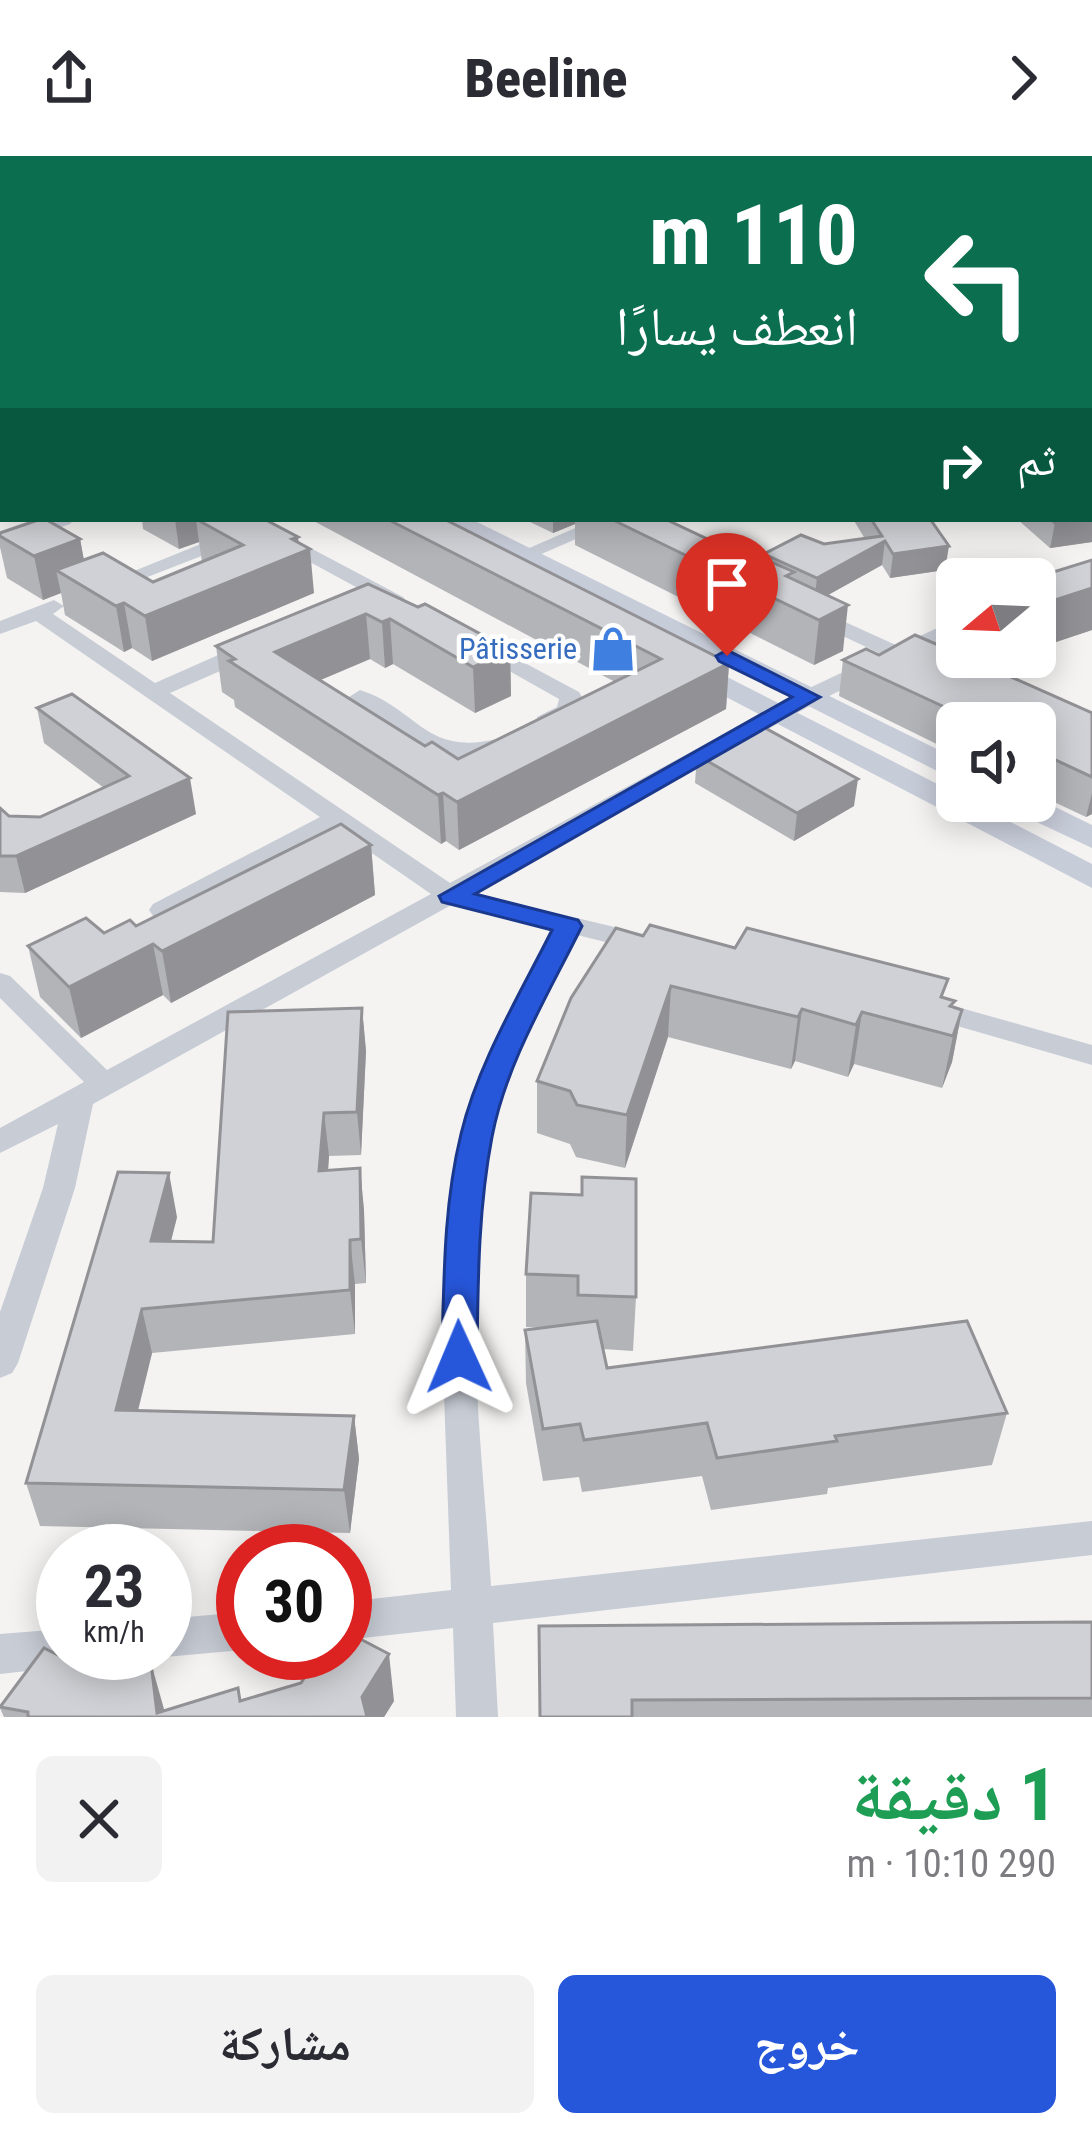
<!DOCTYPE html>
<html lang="ar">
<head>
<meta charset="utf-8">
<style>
	body { margin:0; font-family:"Roboto Condensed","Noto Naskh Arabic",sans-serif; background:#f2f2f3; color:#2b2b33; direction:rtl; height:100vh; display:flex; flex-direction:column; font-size:45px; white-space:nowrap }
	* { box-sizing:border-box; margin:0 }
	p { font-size:39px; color:#7c7c81 }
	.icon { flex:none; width:66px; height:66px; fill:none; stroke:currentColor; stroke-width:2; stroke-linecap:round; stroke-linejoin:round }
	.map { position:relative; height:1561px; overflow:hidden; direction:ltr }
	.sheet { display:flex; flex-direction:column; background:#fff; flex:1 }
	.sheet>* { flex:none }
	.banner { position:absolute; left:0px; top:0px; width:1092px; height:366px; box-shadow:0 6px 30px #0003; direction:rtl; background:#0b6e4f; color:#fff; overflow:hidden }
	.needle { width:78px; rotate:251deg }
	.fabs { position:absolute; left:936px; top:402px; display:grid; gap:24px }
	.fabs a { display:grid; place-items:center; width:120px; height:120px; border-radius:18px; background:#fff; box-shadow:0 6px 30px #0003; font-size:60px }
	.speed { position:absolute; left:36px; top:1368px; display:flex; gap:24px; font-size:60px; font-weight:700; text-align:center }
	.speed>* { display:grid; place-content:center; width:156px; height:156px; border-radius:50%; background:#fff; box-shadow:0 6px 30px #0003; line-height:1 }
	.speed small { font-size:30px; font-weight:400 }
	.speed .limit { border:18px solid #d22; background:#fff; color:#111 }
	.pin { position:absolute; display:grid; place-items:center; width:102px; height:102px; color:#fff; margin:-123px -51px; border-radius:50% 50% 50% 0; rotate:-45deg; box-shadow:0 0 12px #0007 }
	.pin .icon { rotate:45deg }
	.me { position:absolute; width:132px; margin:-66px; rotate:359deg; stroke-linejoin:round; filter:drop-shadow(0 0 9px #0008) }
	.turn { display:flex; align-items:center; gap:42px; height:252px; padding:0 36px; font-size:54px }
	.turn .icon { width:156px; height:156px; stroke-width:2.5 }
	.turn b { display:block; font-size:84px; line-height:102px }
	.then { display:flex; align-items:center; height:114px; padding:0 36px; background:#0003; gap:24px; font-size:45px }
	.round { display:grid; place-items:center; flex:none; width:126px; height:126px; border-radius:18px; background:#f2f2f3 }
	.overview { display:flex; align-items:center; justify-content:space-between; height:204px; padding:0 36px }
	h1 { font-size:72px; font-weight:800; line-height:90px; color:#1e9e55 }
	.action { display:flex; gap:24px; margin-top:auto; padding:24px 36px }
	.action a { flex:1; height:138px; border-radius:18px; background:#2656da; color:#fff; font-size:48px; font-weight:800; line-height:138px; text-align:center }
	.action a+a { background:#f2f2f3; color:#2b2b33 }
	header { display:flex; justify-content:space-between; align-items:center; height:156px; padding:0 36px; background:#fff; font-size:54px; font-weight:800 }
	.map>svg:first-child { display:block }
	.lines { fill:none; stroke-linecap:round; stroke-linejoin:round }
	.minor { fill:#c7ccd5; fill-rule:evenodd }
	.secondary { fill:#c7ccd9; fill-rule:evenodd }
	.wall { fill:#b3b4b8 }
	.shaded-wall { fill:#929296 }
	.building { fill:#d0d1d6; stroke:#929296; stroke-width:3 }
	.route { fill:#2656da; stroke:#19388e; stroke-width:3 }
	.labels { text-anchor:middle; stroke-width:9; stroke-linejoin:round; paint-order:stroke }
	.far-shop-label { font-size:30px; fill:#366cbe; stroke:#fff; text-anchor:end }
</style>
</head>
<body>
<header><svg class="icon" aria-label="forward" viewBox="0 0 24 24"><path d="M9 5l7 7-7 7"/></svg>Beeline<svg class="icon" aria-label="share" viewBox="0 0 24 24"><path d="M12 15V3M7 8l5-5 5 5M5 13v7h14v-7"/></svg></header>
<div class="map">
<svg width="1092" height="1561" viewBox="0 0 1092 1561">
	<rect width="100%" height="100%" fill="#f4f3f2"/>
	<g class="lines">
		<g class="minor">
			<path d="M410 0H422L409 3Z"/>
			<path d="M1092 248V258L1089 259V249Z"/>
			<rect x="1089" y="295" width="3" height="12"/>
			<path d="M596 363H622L507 413 490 409Z"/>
			<path d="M233 375 243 381 240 385 114 434H100L97 430Z"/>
			<path d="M282 377 403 441 406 445 396 451 389 449 275 387V379Z"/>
			<path d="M54 444 64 450 53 458 155 527 243 488H259V498L170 537 450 727 801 536 881 498 809 464V456H823L898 490 957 463V477L817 546 473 737 656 781 660 787 646 796 577 779C545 844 508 910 492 981 459 1127 482 1283 491 1430L1092 1365V1399L493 1467 498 1561H456L453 1472 345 1484V1446L451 1434 441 1154 451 1032 462 978 490 896 553 773 453 748 93 948 75 1032 18 1207 12 1217 0 1222V1156L43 1032 58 968 0 997V972L84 926 0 842V817L10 820 107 914 431 738 337 673 171 760H153L149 754 153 748 320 661 36 465 0 478V465Z"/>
			<path d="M478 482 579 536 582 541 575 560 553 571H537V561L557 551 559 543 470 493V483Z"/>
			<path d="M360 534C419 553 425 602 501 582L513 589C463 631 393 574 352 546L349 541Z"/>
			<path d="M929 843 1092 889V909L919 859 915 852Z"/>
			<path d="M243 1456V1494L165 1501 154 1497H165V1463Z"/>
			<path d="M63 1473V1497H81L77 1506 63 1511 0 1518V1478Z"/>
		</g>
		<g class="secondary">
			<path d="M1073 0H1092V4L1071 3Z"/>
			<rect x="0" y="114" width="3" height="12"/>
			<path d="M0 147 3 148V161L0 160Z"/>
			<path d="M1089 162 1092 163V175L1089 174Z"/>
			<path d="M36 363H74L70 368 0 392V375Z"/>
			<path d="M438 363H471L957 603V625Z"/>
			<path d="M688 501 957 638V645H970L1092 708V732L678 516 674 510 678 504Z"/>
			<path d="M1035 641 1092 669V692L1007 652 1002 645H1035Z"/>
		</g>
	</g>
	<g class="wall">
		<path d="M1092 323V386L1050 392 1017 363H1089Z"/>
		<path d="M142 363H264L299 387 314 437 152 505 132 492 124 496 65 459 61 437 43 444 7 422 0 391V377L80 383 84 404 153 426 202 406 199 386 179 393 143 373Z"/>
		<path d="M310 363H444L729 507 726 553 459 694 446 685 441 688 235 551 234 544 222 536 216 490 368 428 510 494 511 540 475 557 393 508 385 512 370 503 320 524 425 590 458 603 615 526Z"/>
		<path d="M524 363H670V365L733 395 763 402 764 398 865 383 853 363H930L945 414 890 422 882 409 827 439 843 495 814 509 575 389V368L553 377Z"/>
		<path d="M1092 404V474L1035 493V423Z"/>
		<path d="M879 499 1092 557V658L1086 661 1035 637V567H957V598L839 540 843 504Z"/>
		<path d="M37 552 196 658 25 737 0 736V652L9 660 40 661 104 632 44 587Z"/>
		<path d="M697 599 854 650 794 685 695 627Z"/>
		<path d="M371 689 375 739 171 847 163 839 81 882 40 841 28 790 136 770Z"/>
		<path d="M643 780 735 792 944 841 953 851 962 854 952 906 942 932 854 908 848 921 795 905 791 913 668 881 625 1012 576 1001 570 988 537 977V925Z"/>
		<path d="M362 852 366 895 361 999 329 1000 328 1014 360 1012 364 1055 366 1127 355 1128V1178L152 1197 138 1255 354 1260 359 1303 350 1377 40 1370 26 1327 177 1061 171 1085 213 1086Z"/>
		<path d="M531 1037 636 1141 633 1195 603 1193 607 1212 1007 1257 992 1309 828 1332 827 1338 711 1354 702 1320 582 1336 579 1321 543 1325 526 1227 525 1174 543 1172 526 1171V1118Z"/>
		<path d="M1092 1466V1561H540Z"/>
		<path d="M241 1544 394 1545 384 1561H4L0 1552 164 1554Z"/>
	</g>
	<g class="shaded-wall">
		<path d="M536 0H563L556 3H529Z"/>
		<path d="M966 0H993L987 3H960Z"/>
		<path d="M1092 362V386L1050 392 1055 367Z"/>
		<path d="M175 363H216H196L199 386 179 393Z"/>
		<path d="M553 363H575V368L553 377Z"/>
		<path d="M298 381 300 397 310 393 314 437 152 505 145 460Z"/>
		<path d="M80 383 88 427 56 414 61 437 43 444 34 400Z"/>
		<path d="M885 385 882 409 814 447 817 422Z"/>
		<path d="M949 390 945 414 890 422 893 398Z"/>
		<path d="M1092 432V474L1035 493 1043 448Z"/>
		<path d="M124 447 132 492 124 496 116 450Z"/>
		<path d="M848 449 843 495 814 509 819 464Z"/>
		<path d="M366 458 370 503 283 540 275 496Z"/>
		<path d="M390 463 393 508 385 512 382 466Z"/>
		<path d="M510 494 511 540 475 557 473 511Z"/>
		<path d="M729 507 726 553 459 694 457 646Z"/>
		<path d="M1045 599 1037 637H1035V600Z"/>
		<path d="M190 622 196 658 25 737 16 700Z"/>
		<path d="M858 623 854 650 794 685 797 657Z"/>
		<path d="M443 637 446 685 441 688 438 639Z"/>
		<path d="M1092 637V658L1086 661Z"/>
		<path d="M371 689 375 739 171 847 162 795Z"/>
		<path d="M153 788 163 839 81 882 69 831Z"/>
		<path d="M671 830 668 881 625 1012 627 959Z"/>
		<path d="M362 852 366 895 361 999 357 956Z"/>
		<path d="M802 853 795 905 791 913 798 861Z"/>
		<path d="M962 854 952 906 942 932 953 880Z"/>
		<path d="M862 856 854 908 848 921 856 869Z"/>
		<path d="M324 957 329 1000 325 1058 319 1015Z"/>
		<path d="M360 1012 364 1055 366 1127 361 1083Z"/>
		<path d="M169 1017 177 1061 160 1128 151 1085Z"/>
		<path d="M350 1084 355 1128V1178L350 1134Z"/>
		<path d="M142 1153 152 1197 127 1298 116 1254Z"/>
		<path d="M354 1260 359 1303 350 1377 344 1334Z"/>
		<path d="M389 1498 394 1545 384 1561H365L362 1541Z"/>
		<path d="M151 1507 164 1553 165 1561H158Z"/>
	</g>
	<g class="building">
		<path d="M436 0H536L529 3H443Z"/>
		<path d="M879 0H966L960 3H873Z"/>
		<path d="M1089 320 1092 323V362H1089Z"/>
		<path d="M41 363H45L80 383 34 400 0 380V377Z"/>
		<path d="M196 363H264L298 381 292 383 310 393 145 460 124 447 116 450 56 414 103 397 153 426 243 389Z"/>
		<path d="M387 363H444L729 507 457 646 443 637 438 639 229 505 235 503 216 490 368 428 418 451 425 448 510 494 473 511 390 463 382 466 366 458 275 496 425 590 432 586 458 603 661 503Z"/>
		<path d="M611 363H665L733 395 740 392 794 416 786 420 848 449 819 464Z"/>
		<path d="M871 363H930L949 390 893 398 885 385 817 422 764 398 801 379 824 388 882 380Z"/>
		<path d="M1050 363H1084L1055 367Z"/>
		<path d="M1092 404V432L1043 448 1035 443V423H1031Z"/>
		<path d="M915 479 957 497V501H966L1092 557V621L1045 599 1035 600V567H967L966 561 843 504 866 493 879 499Z"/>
		<path d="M72 538 190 622 16 700H0V652L9 660 40 661 129 620 37 552Z"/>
		<path d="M758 568 858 623 797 657 697 599Z"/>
		<path d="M341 668 371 689 162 795 153 788 69 831 28 790 86 762 104 777 130 764 136 770Z"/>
		<path d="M650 769 735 792 747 772 948 823 941 841 955 845 950 850 962 854 953 880 862 856 856 869 802 853 798 861 671 830 627 959 577 949 570 935 537 925 571 842 616 772 643 780Z"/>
		<path d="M362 852 357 956 324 957 319 1015 360 1012 361 1083 350 1084V1134L142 1153 116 1254 354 1260 344 1334 26 1327 118 1016 169 1017 151 1085 213 1086 228 856Z"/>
		<path d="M582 1021 636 1023V1141L578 1139V1120L526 1118 531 1037 582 1039Z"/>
		<path d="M597 1165 607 1212 967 1165 1007 1257 835 1280 837 1285 717 1302 707 1267 584 1284 580 1268 543 1273 525 1174Z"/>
		<path d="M1092 1466V1542L632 1544V1561H540L539 1470Z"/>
		<path d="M345 1475 389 1498 362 1541 367 1561H28V1556L0 1551 44 1492 101 1521 151 1507 157 1557 238 1532 240 1545 301 1527 320 1497H345Z"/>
	</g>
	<path class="route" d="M727 494 820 541 475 738 578 764 582 770C549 837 506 907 492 981 478 1054 478 1128 477 1201L472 1212 459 1216 447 1212 442 1201C444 1127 443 1051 461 978 478 907 519 840 552 774L442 746 439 740 792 541 719 505 716 500Z"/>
	<defs>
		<g id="shop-bare" transform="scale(3.6)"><path d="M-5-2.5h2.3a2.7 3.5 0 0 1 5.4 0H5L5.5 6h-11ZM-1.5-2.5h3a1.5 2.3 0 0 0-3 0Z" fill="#3f7fe0" stroke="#fff" stroke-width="2.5" paint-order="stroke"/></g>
	</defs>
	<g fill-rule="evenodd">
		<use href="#shop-bare" x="613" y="493"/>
	</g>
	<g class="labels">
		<g class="far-shop-label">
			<text x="577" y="503">Pâtisserie</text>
		</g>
	</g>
</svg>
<div class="fabs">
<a><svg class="needle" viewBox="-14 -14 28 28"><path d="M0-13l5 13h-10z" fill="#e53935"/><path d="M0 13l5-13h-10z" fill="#7c7c81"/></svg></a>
<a><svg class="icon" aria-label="sound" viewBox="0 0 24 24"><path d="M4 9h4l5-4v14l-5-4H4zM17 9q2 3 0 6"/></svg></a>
</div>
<div class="speed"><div>23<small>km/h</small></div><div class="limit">30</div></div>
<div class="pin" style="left:727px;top:500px;background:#d93025"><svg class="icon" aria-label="arrive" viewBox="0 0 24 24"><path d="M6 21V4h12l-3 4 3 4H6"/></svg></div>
<svg class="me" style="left:459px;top:1201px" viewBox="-20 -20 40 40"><path d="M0-17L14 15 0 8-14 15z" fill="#2656da" stroke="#fff" stroke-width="4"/></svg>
<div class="banner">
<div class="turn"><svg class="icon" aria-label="left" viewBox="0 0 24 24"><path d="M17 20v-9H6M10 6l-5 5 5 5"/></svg><div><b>110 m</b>انعطف يسارًا</div></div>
<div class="then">ثم<svg class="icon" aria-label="right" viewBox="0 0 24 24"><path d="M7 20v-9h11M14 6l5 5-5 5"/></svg></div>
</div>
</div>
<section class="sheet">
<div class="overview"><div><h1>1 دقيقة</h1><p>290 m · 10:10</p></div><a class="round"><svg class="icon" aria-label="close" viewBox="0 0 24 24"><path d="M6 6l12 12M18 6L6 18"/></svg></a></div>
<div class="action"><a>خروج</a><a>مشاركة</a></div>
</section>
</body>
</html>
